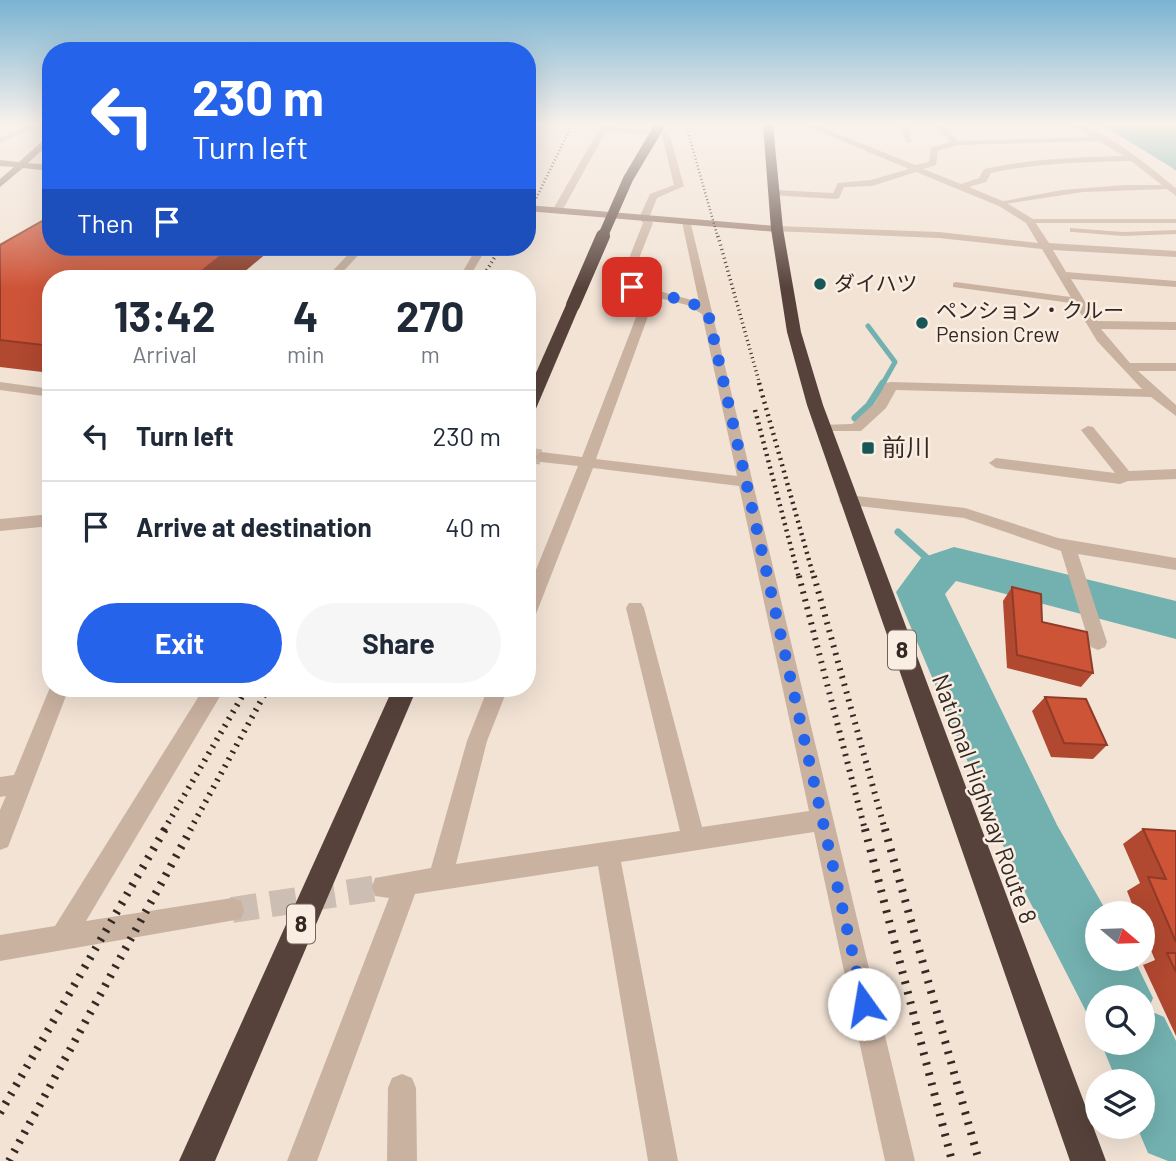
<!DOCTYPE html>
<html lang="en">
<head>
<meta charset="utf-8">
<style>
	body { margin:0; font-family:Barlow,"Noto Sans JP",sans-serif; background:#f6f6f7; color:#1f2937; height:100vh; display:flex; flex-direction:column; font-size:26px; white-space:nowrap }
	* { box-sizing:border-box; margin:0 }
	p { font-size:23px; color:#747a83 }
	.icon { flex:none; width:38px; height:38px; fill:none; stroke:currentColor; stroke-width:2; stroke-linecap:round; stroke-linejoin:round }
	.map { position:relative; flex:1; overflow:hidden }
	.drawer { position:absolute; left:42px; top:270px; width:494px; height:427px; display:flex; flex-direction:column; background:#fff; border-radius:28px; box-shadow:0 7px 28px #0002 }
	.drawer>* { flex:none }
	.banner { position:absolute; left:42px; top:42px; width:494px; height:214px; border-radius:28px; box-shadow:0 7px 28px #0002; background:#2563eb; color:#fff; overflow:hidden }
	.needle { width:46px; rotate:109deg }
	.buttons { position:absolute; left:1085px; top:901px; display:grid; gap:14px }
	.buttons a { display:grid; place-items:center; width:70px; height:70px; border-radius:50%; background:#fff; box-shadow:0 7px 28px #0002; font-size:35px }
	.pin { position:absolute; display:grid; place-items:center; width:60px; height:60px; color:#fff; margin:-30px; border-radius:14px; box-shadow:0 4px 10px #0006 }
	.me { position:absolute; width:77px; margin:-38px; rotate:347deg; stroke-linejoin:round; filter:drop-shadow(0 0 5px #0008) }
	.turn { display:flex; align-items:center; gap:24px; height:147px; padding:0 35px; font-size:32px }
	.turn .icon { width:91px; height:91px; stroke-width:2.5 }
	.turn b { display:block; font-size:49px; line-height:60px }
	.then { display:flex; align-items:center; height:66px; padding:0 35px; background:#0003; gap:14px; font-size:26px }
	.eta { display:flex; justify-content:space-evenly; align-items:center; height:119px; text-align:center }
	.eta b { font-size:42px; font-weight:700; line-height:49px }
	.button { display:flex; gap:14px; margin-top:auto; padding:14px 35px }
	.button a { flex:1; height:80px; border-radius:42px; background:#2563eb; color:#fff; font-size:28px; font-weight:700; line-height:80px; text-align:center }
	.button a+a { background:#f6f6f7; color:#1f2937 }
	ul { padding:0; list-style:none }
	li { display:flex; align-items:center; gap:21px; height:91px; padding:0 35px; border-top:2px solid #e0e1e3 }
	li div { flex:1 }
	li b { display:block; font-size:26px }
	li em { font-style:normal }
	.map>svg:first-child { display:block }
	.water { fill:#73b1b0 }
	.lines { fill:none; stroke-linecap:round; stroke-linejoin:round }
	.stream-far1 { stroke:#73b1b0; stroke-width:5 }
	.stream { stroke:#73b1b0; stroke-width:7 }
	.river { fill:#73b1b0; fill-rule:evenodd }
	.street-tunnel-far1 { stroke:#ccbeb2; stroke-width:15; stroke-dasharray:15 8; stroke-linecap:butt }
	.street-tunnel { stroke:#ccbeb2; stroke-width:26; stroke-dasharray:26 13; stroke-linecap:butt }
	.lane { fill:#cab2a1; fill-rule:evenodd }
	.street { fill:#cab2a1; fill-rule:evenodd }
	.secondary { fill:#9e8073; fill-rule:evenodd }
	.highway { fill:#56423b; fill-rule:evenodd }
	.rail-far4 { stroke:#342824; stroke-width:2.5; stroke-dasharray:1 2.5; stroke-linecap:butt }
	.rail-far3 { stroke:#342824; stroke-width:3.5; stroke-dasharray:1 3.5; stroke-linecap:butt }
	.rail-far2 { stroke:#342824; stroke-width:4.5; stroke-dasharray:2 4.5; stroke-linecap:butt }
	.rail-far1 { stroke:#342824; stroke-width:6; stroke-dasharray:2 6; stroke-linecap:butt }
	.rail { stroke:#342824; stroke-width:8; stroke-dasharray:2.5 8; stroke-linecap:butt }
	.highway-bridge-far1 { stroke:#56423b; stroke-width:10 }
	.highway-bridge { stroke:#56423b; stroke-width:14 }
	.wall { fill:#b14830 }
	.shaded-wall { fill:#903b27 }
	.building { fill:#ce5438; stroke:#903b27; stroke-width:2 }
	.route { stroke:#2563eb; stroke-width:12; stroke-dasharray:0 21.6 }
	.poi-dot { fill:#185758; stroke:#faede2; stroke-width:2.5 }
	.labels { text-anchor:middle; stroke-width:5; stroke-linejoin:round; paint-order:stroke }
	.far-poi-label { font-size:21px; fill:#342824; stroke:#faede2; text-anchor:start }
	.shield { fill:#faede2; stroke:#6f635d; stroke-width:2 }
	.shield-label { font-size:23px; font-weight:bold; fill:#342824 }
	.poi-label { font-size:24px; fill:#342824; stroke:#faede2; text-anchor:start }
	.street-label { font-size:24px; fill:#342824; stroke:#faede2 }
</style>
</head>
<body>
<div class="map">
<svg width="1176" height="1161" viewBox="0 0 1176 1161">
	<rect width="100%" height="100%" fill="#f2e3d5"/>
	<path class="water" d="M1102 125H1176V171L1171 167Z"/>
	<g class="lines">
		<path class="stream-far1" d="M868 326 895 362 882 385"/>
		<g class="stream">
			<path d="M855 418 869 405 883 383"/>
			<path d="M898 532 930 561 944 567"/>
		</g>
		<path class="river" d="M954 547 1176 601V639L956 581 945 594 1057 825 1108 914H1097V959H1134L1153 998 1148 1010 1164 1017 1176 1041V1161H1168L1148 1153 1137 1127H1143V1082H1117L1101 1043H1143V998H1097V1026L1092 1023 1013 869 896 592 921 558Z"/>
		<path class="street-tunnel-far1" d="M527 455 541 457"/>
		<path class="street-tunnel" d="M232 910 384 887"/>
		<g class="lane">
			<path d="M1125 185H1168L1172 187 1168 189 1083 192 998 205 994 203 1062 190Z"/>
			<path d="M1030 219H1176V223H1027L1026 221Z"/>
			<path d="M1070 228 1123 232 1176 230V234L1123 236 1073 232H1070Z"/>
			<path d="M956 282 1078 298 1083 301 1078 304 953 287V283Z"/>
		</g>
		<g class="street">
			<path d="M29 125H40L0 143V138Z"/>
			<path d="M804 125H816L915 165 929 162 931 148 950 142 936 125H944L957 141 1091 137 1072 125C1102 125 1153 170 1176 188V196L1131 161C1084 162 1037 163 991 173L986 182 969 187 1005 202 1033 219 1049 243 1176 251V257L1053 250 1066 272 1176 281V287L1071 279 1097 321 1176 322V330L1101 329 1130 363H1176V371H1138L1176 405V416L1151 397 896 390 886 408 861 431H818V425L852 424 875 403 886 383 891 382 1142 389 1097 341 1042 249 939 238 773 231 772 229 777 226 939 232 1038 243 1026 223 999 206 916 172 872 186 844 187 839 198 836 199 771 195 769 193 774 190 833 193 838 183 871 180 909 169ZM1099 141 1124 156C1077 157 1030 159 984 169L979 178 961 184 923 169 936 165 938 151 956 145Z"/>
			<path d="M899 125H907L912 142H906Z"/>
			<path d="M601 126 669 133 684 186 657 198 649 218 653 223 632 276 637 285 699 302 682 222 690 220 915 1161H885L814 832 621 862 678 1161H648L598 866 415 894 317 1161H287L389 898 375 896 372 887 375 878 431 868 467 741 488 688H508L487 741 456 864 680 831 626 608 629 603H641L644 608 702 827 809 811 739 486 593 468 536 614 533 619 527 621V592L578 466 541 462 534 457 541 452 582 457 645 294 628 289 622 276 643 223 639 218 650 194 674 185 662 135 606 131 562 211 554 213 552 211ZM655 297 687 305 702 314 737 476 596 459Z"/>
			<path d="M355 247H366L337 278H326Z"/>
			<path d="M477 247H487L469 278H459Z"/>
			<path d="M0 382 51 389V397L0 390Z"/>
			<path d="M1088 426 1093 427 1129 471 1176 469V479L1128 481 1120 484 996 468 989 463 996 458 1115 473 1081 430Z"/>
			<path d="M847 495 965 508 1058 538 1176 558V570L1078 554 1107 642 1105 647 1098 650 1091 647 1089 642 1061 551 964 518 841 504 839 500Z"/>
			<path d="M51 514V526L0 531V519Z"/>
			<path d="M51 685V688H69L8 847 0 850V810L6 796 0 797V777L14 775Z"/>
			<path d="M204 688H225L86 921 232 898 241 901 244 910 241 919 0 961V935L55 926Z"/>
			<path d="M402 1074 412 1078 416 1088 417 1161H387L388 1088 392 1078Z"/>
		</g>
		<g class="secondary">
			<path d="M48 136H51V142L28 163 51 165V171L23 168 0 187V179L14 167 0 166V160L19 162Z"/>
			<path d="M527 205 777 226 782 229 777 232 527 211Z"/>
		</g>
		<g class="highway">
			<path d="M763 125H773L783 229 801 332 823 405 1106 1161H1070L807 405 787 332 771 229Z"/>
			<path d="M573 301 580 305 535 411 527 416V393L566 305Z"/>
			<path d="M393 688H417L215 1161H179Z"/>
		</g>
		<g class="rail-far4">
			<path d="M686 125 718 238"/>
			<path d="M527 217 572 125"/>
		</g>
		<g class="rail-far3">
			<path d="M718 236 760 385"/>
			<path d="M482 278 501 247"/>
		</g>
		<g class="rail-far2">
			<path d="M759 383 814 578"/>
			<path d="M755 410 799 578"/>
		</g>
		<g class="rail-far1">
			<path d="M799 576 865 830"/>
			<path d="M814 576 885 830"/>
			<path d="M164 830 247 688"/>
			<path d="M190 830 268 688"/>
		</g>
		<g class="rail">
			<path d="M865 829 952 1161"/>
			<path d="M885 829 979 1161"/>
			<path d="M0 1113 165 829"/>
			<path d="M9 1161 191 829"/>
		</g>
		<path class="highway-bridge-far1" d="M602 238 628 179 660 125"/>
		<path class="highway-bridge" d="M573 305 603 236"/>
	</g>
	<g class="wall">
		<path d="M0 245 51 278V373L0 367Z"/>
		<path d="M1012 587 1042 622 1093 673 1081 687 1007 668 1003 601Z"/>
		<path d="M1045 697 1107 745 1093 759 1051 757 1032 711Z"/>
		<path d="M1143 829 1176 831V1036L1143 965 1155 960 1143 931V914H1136L1127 891 1140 883 1123 844Z"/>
	</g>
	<path class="shaded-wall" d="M232 247H274L237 278H193Z"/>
	<g class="building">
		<path d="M51 216V247H232L193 278H51V346L0 340V245Z"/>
		<path d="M1012 587 1041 594 1042 622 1087 632 1093 673 1017 655Z"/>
		<path d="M1045 697 1086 699 1107 745 1064 743Z"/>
		<path d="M1143 829 1176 831V942L1148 877 1166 879Z"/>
		<path d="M1167 953H1176V972Z"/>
	</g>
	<linearGradient id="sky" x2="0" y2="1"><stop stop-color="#79b3d2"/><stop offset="0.43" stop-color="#f9f2ec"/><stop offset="1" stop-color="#f9f2ec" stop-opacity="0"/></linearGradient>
	<rect width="1176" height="288" fill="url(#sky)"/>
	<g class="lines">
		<path class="route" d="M632 287C657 298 687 295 708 313L864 1004"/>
	</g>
	<g class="poi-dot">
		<circle cx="820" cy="284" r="7"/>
		<circle cx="922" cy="323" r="7"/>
		<rect x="861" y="441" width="14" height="14" rx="3.5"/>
	</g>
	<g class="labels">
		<g class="far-poi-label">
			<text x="834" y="291">ダイハツ</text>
			<text x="936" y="318">ペンション・クルー<tspan x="936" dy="24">Pension Crew</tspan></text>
		</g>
		<g class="shield">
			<rect x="888" y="630.5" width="28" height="39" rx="5"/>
			<rect x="287" y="904.5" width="28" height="39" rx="5"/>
		</g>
		<g class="shield-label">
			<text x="902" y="658">8</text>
			<text x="301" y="932">8</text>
		</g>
		<g class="poi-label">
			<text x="882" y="456">前川</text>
		</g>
		<g class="street-label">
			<text transform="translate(984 799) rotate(70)" y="8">National Highway Route 8</text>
		</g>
	</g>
</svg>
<div class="buttons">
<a><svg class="needle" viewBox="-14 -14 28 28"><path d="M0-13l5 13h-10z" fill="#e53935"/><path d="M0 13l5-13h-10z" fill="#747a83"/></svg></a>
<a><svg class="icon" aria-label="search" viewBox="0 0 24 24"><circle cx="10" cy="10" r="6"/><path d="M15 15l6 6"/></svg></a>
<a><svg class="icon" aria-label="layers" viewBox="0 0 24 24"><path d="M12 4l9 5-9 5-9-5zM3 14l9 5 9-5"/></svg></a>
</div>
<div class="pin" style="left:632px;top:287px;background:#d93025"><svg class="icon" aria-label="arrive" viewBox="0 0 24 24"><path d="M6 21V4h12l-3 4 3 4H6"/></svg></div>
<svg class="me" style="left:864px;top:1004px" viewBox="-20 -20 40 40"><circle r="19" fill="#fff"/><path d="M0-13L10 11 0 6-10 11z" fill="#2563eb"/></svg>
<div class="banner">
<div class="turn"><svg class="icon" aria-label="left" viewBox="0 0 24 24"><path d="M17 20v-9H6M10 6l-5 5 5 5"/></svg><div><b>230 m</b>Turn left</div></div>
<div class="then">Then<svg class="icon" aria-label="arrive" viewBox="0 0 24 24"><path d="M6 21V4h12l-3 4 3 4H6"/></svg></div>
</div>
<section class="drawer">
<div class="eta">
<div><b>13:42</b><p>Arrival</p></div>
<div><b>4</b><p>min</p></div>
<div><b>270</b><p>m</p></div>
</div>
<ul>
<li><svg class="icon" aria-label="left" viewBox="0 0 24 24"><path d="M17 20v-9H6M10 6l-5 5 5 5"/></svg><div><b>Turn left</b></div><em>230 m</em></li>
<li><svg class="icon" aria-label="arrive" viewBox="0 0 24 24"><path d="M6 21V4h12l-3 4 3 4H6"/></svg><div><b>Arrive at destination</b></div><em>40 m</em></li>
</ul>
<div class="button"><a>Exit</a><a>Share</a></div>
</section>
</div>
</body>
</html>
